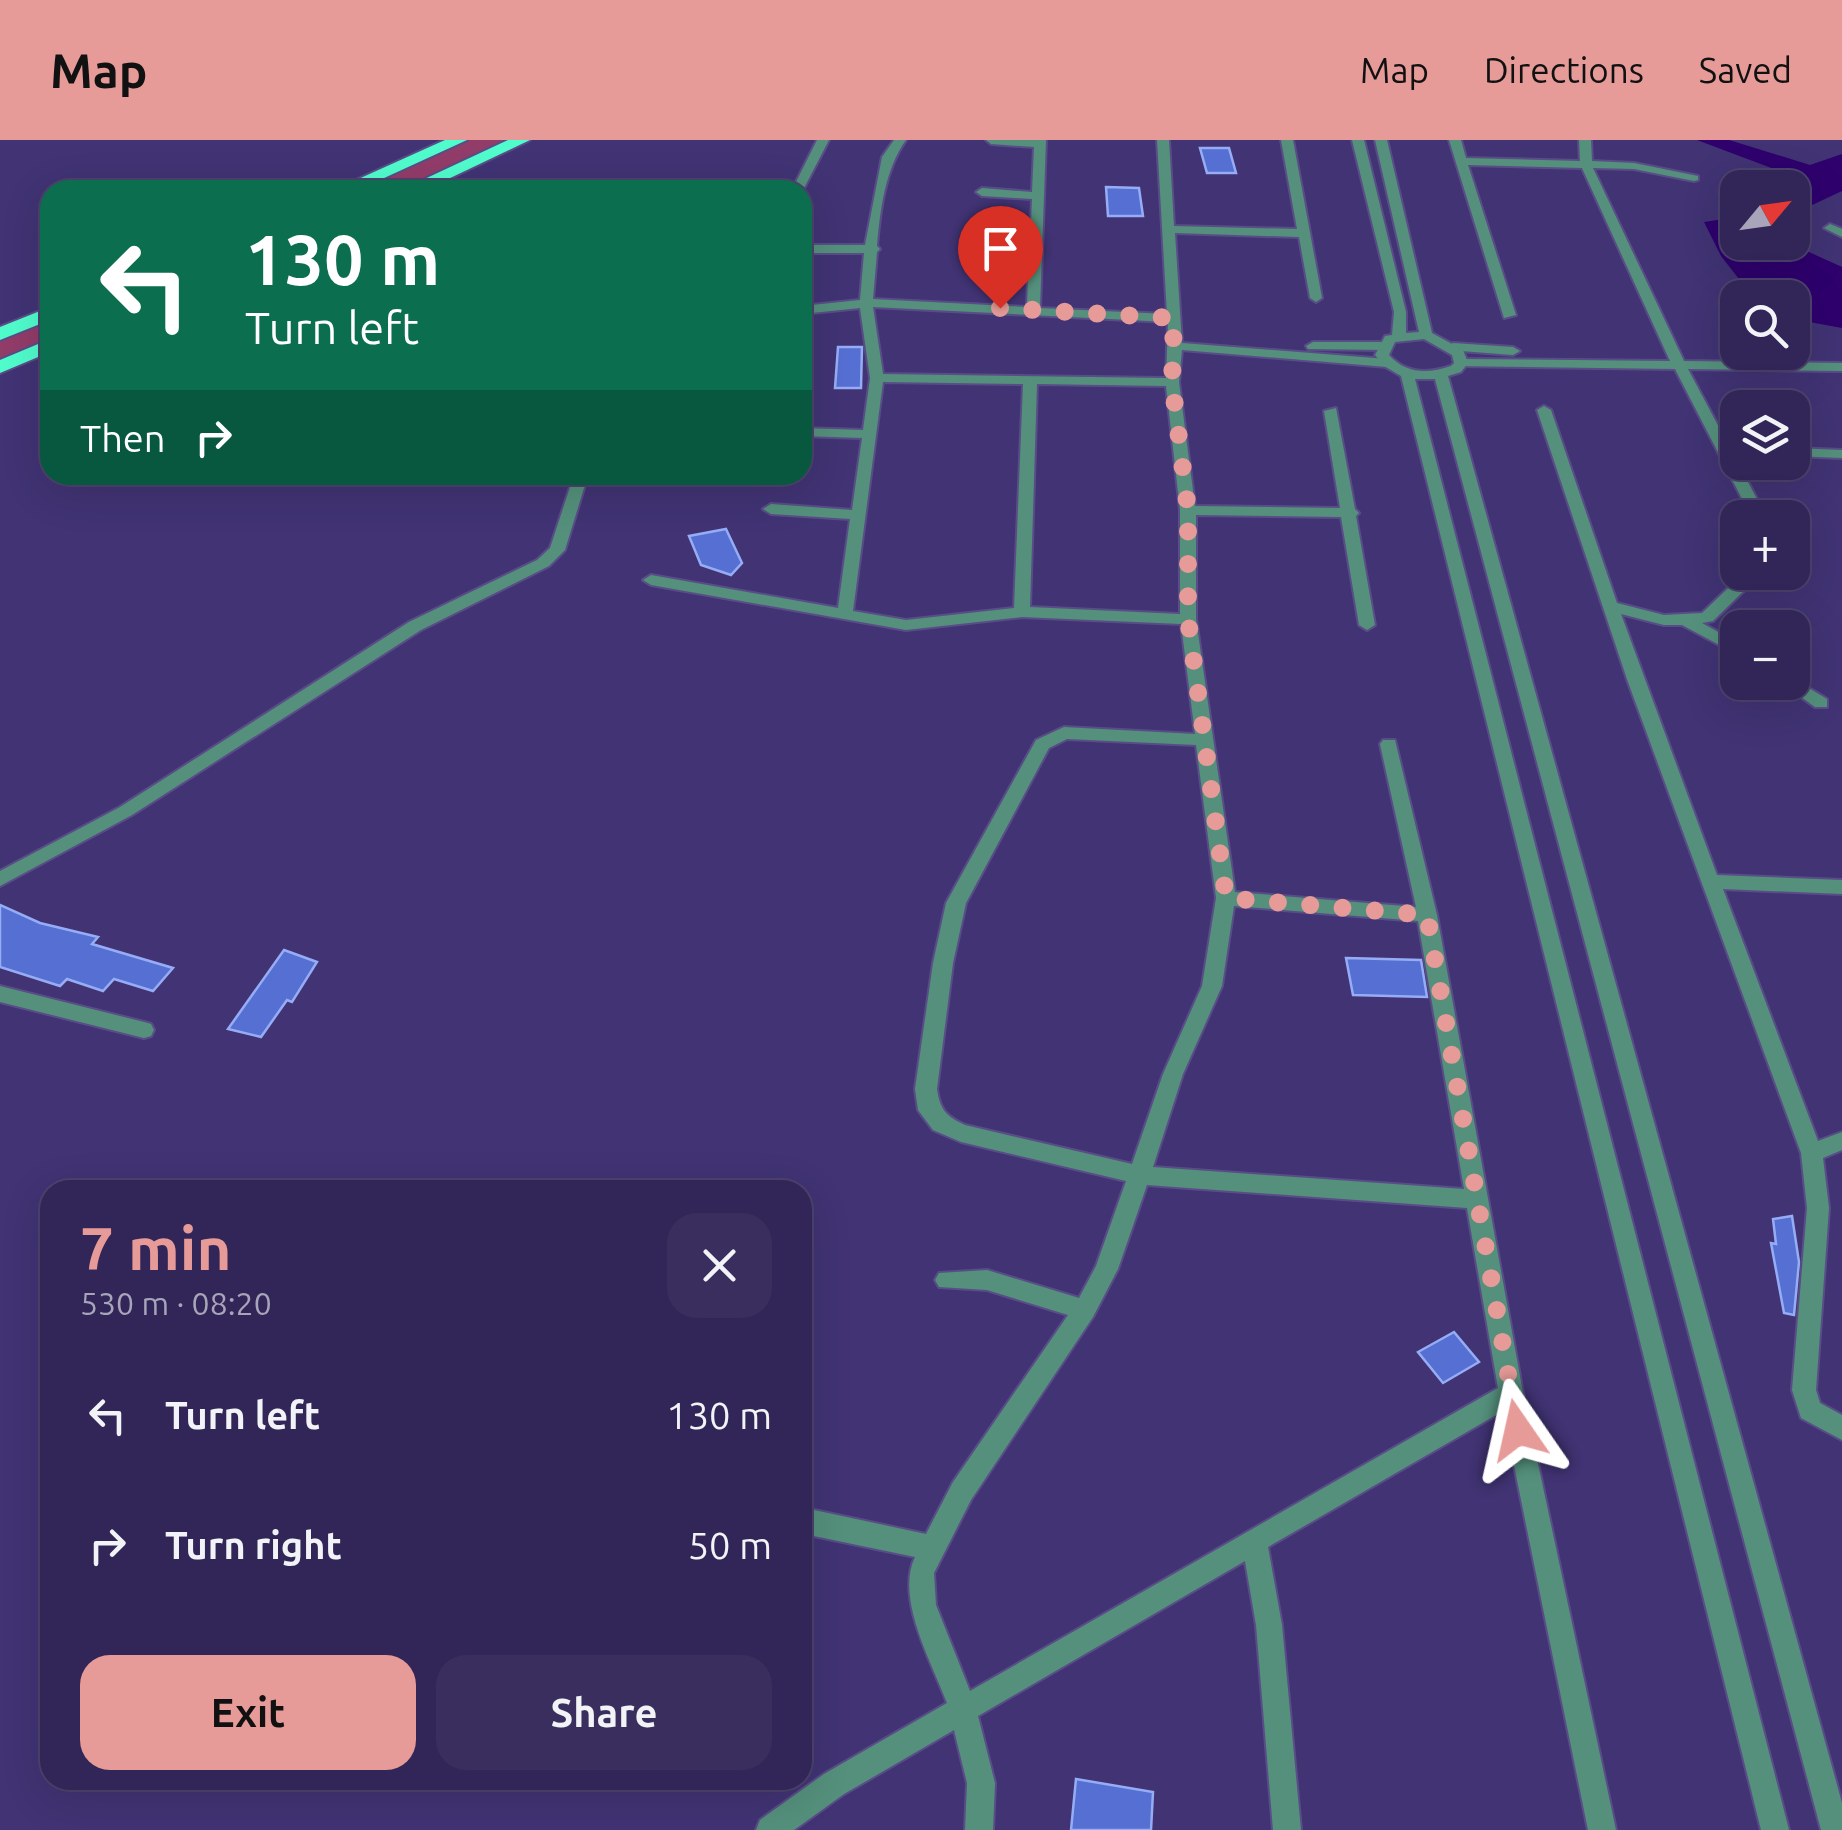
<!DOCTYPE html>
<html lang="en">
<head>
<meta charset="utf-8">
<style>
	body { margin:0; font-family:Ubuntu,sans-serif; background:#392e5d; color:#f1f3f6; height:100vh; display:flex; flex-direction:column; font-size:38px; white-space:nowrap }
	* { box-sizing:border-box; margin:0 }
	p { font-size:32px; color:#a8a5ba }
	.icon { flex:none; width:55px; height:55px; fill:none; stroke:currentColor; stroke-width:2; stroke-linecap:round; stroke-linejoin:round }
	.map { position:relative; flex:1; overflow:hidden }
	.details { position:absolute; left:40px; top:1040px; width:772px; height:610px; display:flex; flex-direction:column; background:#312657; border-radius:30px; box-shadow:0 10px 40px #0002,0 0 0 2px #4c436d }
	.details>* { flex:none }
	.banner { position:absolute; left:40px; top:40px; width:772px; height:305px; border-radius:30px; box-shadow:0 10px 40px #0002,0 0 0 2px #4c436d; background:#0b6e4f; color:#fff; overflow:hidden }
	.needle { width:65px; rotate:61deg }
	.tools { position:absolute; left:1720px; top:30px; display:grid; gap:20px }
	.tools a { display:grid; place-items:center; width:90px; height:90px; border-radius:20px; background:#312657; box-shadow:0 10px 40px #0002,0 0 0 2px #4c436d; font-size:50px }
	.pin { position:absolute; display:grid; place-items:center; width:85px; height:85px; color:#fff; margin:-102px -42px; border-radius:50% 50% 50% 0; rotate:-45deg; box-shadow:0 0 10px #0007 }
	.pin .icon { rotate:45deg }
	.me { position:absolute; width:110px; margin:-55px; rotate:349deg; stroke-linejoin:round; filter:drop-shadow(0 0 8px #0008) }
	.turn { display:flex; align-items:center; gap:35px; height:210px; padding:0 40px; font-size:45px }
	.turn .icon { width:130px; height:130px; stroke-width:2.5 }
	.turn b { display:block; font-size:70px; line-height:85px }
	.then { display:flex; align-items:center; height:95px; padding:0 40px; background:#0003; gap:20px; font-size:38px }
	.round { display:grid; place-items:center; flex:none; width:105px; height:105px; border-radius:30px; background:#392e5d }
	.summary { display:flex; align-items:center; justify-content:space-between; height:170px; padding:0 40px }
	h1 { font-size:60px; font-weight:700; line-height:75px; color:#e69b98 }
	.cta { display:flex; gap:20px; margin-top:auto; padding:20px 40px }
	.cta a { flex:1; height:115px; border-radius:30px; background:#e69b98; color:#111; font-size:40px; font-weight:700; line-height:115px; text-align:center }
	.cta a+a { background:#392e5d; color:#f1f3f6 }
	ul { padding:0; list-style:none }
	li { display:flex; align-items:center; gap:30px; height:130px; padding:0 40px }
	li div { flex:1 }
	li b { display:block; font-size:38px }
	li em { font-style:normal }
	header { display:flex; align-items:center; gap:60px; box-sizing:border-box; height:140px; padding:0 50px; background:#e69b98; color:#111 }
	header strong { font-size:48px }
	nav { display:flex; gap:55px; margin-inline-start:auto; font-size:35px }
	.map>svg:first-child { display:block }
	.green { fill:#923c69 }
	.water { fill:#2e016d }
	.building { fill:#556fd2; stroke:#96adf5; stroke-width:2.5 }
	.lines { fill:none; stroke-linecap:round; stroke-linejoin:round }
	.minor-casing { stroke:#594d87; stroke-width:4 }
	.tertiary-casing { stroke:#594d87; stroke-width:4 }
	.motorway-casing { stroke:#594d87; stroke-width:4 }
	.minor { fill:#54907c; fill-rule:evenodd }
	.tertiary { fill:#54907c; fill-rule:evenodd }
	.motorway { fill:#50fccc; fill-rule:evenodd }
	.route { stroke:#e69b98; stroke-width:18; stroke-dasharray:0 32.4 }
</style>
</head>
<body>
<header>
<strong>Map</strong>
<nav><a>Map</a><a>Directions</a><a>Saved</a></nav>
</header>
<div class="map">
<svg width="1842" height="1690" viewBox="0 0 1842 1690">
	<rect width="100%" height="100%" fill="#413374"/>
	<g class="green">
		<path d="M469 0H510L396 50H353Z"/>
		<path d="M50 179V200L0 221V200Z"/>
	</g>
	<g class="water">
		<path d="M1697 0H1729L1810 25 1842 14V51L1793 74V50L1801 39Z"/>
		<path d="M1737 77 1738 102 1789 103 1842 127V188L1793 179 1792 158 1753 157 1721 116 1704 82Z"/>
	</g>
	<g class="building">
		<path d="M1200 8H1229L1236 33H1207Z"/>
		<path d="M1106 47 1139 48 1143 76H1108Z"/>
		<path d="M838 207H862L861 248H835Z"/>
		<path d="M726 389 742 423 731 435 701 425 689 396Z"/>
		<path d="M0 765 40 783 98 797 92 804 173 828 153 851 114 839 103 851 67 839 60 846 0 827Z"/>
		<path d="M284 810 317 822 292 862 287 860 261 897 228 889Z"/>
		<path d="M1346 818 1421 820 1427 857 1353 855Z"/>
		<path d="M1792 1076 1799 1122 1794 1175 1784 1173 1771 1103 1776 1104 1773 1079Z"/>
		<path d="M1454 1192 1479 1222 1443 1243 1418 1212Z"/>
		<path d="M1076 1639 1153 1652 1151 1690H1071Z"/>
	</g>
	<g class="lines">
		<g class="minor-casing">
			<g id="minor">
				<path d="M817 0H829L802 52 792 50Z"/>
				<path d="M894 0H906C885 29 880 71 877 106L880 109 877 112 873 159 1027 167 1029 112 981 109 975 105 981 101 1030 105 1032 59 982 56 976 52 982 48 1032 52 1034 7 991 4 986 0H1046L1040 168 1167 174 1157 0H1169L1174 86 1297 89 1281 0H1293L1322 158 1316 162 1310 158 1299 97 1175 93 1182 203 1387 219 1394 223 1387 227 1182 210 1179 242 1195 366 1340 368 1324 271 1336 268 1355 369 1359 373 1356 376 1375 485 1367 490 1359 485 1341 377 1196 375V479L1235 752 1416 767 1380 604 1383 600H1395L1437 775 1523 1253 1616 1690H1588L1503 1271 1268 1407 1282 1485 1301 1690H1273L1256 1485 1245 1421 978 1576 995 1643 993 1690H965L967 1643 954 1590 844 1654 794 1690H756L760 1680 824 1634 947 1563C932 1523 895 1458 915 1417L814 1396 805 1392V1374L814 1370 926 1394 953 1342 1068 1175 987 1150 939 1147 935 1140 939 1133 987 1130 1079 1158 1096 1126 1126 1041 961 1002 933 990 918 970 915 949 933 823 946 763 1036 600 1064 587 1195 594 1181 484 1022 477 906 490 651 445 643 440 651 435 838 468 850 379 771 374 763 369 771 364 852 370 862 298 802 296V288L863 290 870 238 860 168 802 174V166L860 160 864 113H813L807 109 813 105H865L882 17ZM873 167 1168 182 1166 238 883 234ZM883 242 1023 244 1014 468 906 480 853 471ZM1037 244 1166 246 1180 370V474L1030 467ZM1067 599 1196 605 1216 758 1202 846 1163 934 1132 1024 965 985C946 976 940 970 937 949L953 823 966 763 1049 608ZM1234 766 1418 781 1464 1049 1153 1027 1183 934 1222 846ZM1147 1045 1467 1068 1498 1248 970 1551 936 1465 934 1433 971 1360 1093 1177 1118 1129Z"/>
				<path d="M1449 0H1461L1466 18 1580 21 1579 0H1591L1592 21 1634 23 1698 36V40L1694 41 1634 29 1593 28 1684 221 1842 223V231L1688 229 1767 378H1752L1675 229 1456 226 1454 223 1461 219 1670 221 1582 28 1468 25 1516 175 1504 178Z"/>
				<path d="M1830 84 1842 89V97L1824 88Z"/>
				<path d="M1313 202H1384L1391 206 1384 210 1308 209 1306 206Z"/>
				<path d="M1453 203 1513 207 1520 211 1513 215 1448 210 1446 207Z"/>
				<path d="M1544 266 1551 270 1617 463 1664 475 1702 473 1745 432H1763L1713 481 1702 483 1738 503V515L1682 485H1664L1621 474 1717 735 1842 740V754L1723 749 1818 1001 1842 992V1010L1823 1018 1829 1068 1816 1250 1820 1263 1842 1275V1300L1801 1278 1792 1250 1807 1068 1801 1013 1628 542 1537 270Z"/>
				<path d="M1792 308 1842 310V318L1792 316Z"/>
				<path d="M574 335H588L565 410 549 426 421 490 132 675 0 746V731L120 667 409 482 537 420 550 408Z"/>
				<path d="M1792 538 1827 559V567H1815L1780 542H1792Z"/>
				<path d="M0 846 144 882 151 884 154 890 151 896 144 898 0 862Z"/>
			</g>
		</g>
		<g class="tertiary-casing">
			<path id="tertiary" d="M1352 0H1364L1406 172V193L1419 192 1375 0H1387L1432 193 1463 210 1468 223 1461 232 1448 236 1842 1663V1690H1821L1435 239H1415L1789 1690H1761L1401 236 1384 226 1375 215 1385 196 1392 195 1394 172ZM1424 199 1452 215 1454 223 1451 226C1428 234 1406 234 1389 215L1395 202Z"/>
		</g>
		<g class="motorway-casing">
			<g id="motorway">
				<path d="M445 0H467L358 50H334Z"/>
				<path d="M508 0H530L425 50H401Z"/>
				<path d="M50 167V180L0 200V187Z"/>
				<path d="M50 199V212L0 233V220Z"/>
			</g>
		</g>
		<use href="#minor" class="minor"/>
		<use href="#tertiary" class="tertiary"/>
		<use href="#motorway" class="motorway"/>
	</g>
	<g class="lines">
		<path class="route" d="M1000 168 1174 178 1172 242 1188 370V479L1226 758 1427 775 1518 1290"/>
	</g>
</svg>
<div class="tools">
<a><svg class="needle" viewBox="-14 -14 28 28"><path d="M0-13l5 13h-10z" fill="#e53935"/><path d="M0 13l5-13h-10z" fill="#a8a5ba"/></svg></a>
<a><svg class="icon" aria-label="search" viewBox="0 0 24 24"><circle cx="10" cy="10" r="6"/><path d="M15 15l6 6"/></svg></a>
<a><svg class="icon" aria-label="layers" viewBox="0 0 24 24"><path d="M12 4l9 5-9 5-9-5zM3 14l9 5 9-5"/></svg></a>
<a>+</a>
<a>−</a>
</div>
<div class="pin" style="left:1000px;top:168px;background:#d93025"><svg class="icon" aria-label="arrive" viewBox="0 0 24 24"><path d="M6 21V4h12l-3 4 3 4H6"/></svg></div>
<svg class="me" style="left:1518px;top:1290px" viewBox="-20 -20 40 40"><path d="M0-17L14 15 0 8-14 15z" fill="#e69b98" stroke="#fff" stroke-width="4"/></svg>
<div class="banner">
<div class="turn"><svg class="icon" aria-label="left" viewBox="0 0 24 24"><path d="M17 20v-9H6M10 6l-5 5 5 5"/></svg><div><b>130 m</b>Turn left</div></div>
<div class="then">Then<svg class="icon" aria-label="right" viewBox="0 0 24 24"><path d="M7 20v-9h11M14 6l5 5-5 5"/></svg></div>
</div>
<section class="details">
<div class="summary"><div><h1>7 min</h1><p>530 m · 08:20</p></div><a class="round"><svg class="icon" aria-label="close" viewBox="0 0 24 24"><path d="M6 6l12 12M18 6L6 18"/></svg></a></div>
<ul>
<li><svg class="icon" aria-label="left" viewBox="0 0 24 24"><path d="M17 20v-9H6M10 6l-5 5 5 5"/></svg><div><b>Turn left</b></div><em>130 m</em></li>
<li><svg class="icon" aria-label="right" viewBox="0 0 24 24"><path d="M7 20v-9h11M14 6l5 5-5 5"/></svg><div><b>Turn right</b></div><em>50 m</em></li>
</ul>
<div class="cta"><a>Exit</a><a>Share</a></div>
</section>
</div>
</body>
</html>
